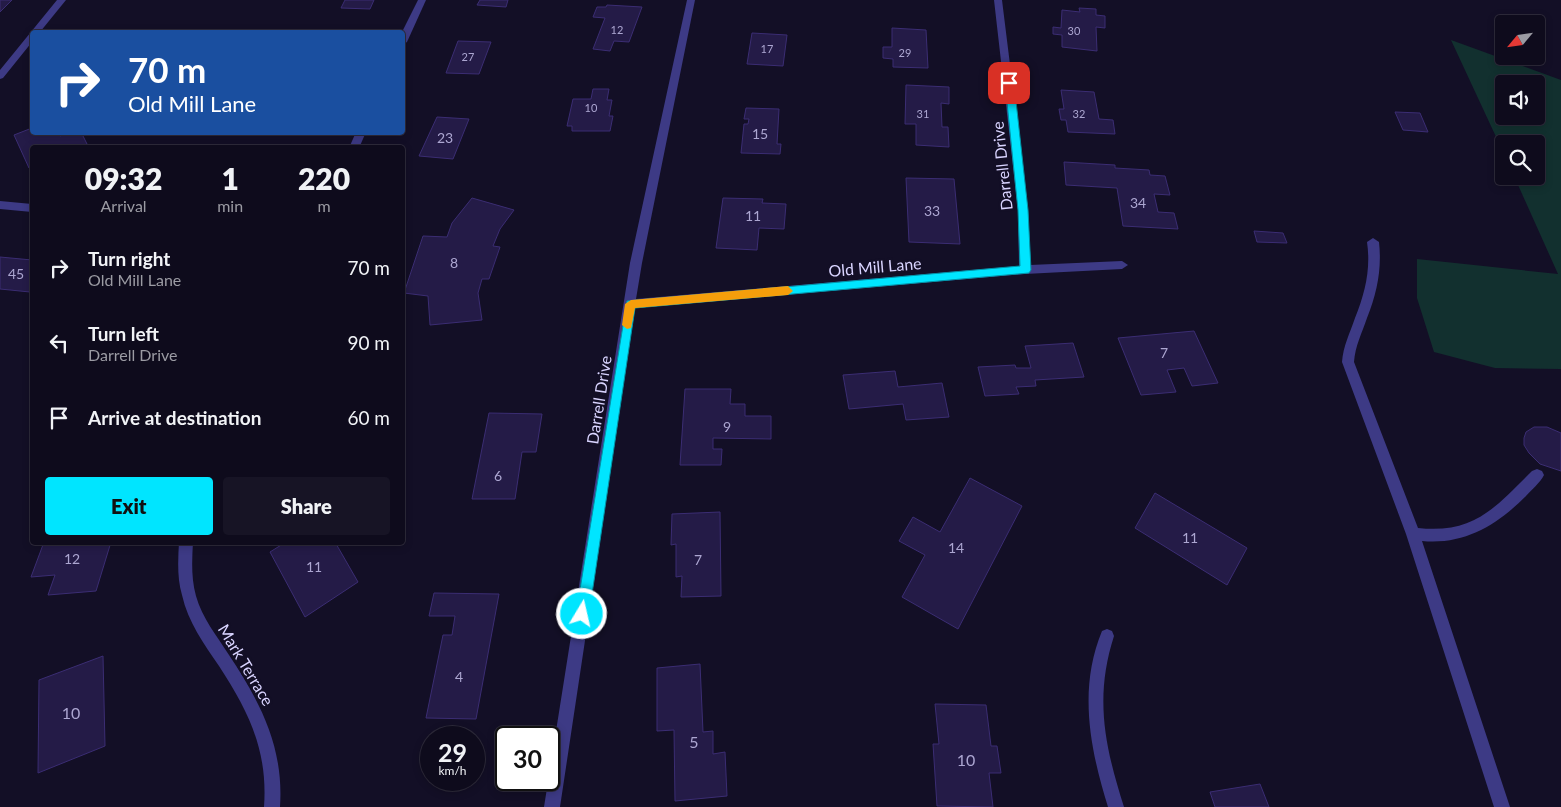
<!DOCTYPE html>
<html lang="en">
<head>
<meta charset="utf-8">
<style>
	body { margin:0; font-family:Lato,sans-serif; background:#171425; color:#f1f3f6; height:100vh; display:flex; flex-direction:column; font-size:19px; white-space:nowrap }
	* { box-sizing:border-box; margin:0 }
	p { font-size:16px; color:#9b9ba3 }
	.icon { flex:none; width:28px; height:28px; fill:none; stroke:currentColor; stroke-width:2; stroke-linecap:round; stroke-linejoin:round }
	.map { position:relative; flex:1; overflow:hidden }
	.details { position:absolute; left:30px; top:145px; width:375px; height:400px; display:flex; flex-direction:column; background:#0e0b1c; border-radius:5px; box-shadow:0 2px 8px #0003,0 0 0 1px #2e2b3b }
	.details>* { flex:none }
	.guide { position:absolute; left:30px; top:30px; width:375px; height:105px; border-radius:5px; box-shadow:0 2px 8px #0003,0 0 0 1px #2e2b3b; background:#1a4fa0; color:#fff; overflow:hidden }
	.needle { width:32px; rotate:241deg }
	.controls { position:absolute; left:1495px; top:15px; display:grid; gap:10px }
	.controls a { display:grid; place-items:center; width:50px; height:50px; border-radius:5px; background:#0e0b1c; box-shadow:0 2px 8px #0003,0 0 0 1px #2e2b3b; font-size:25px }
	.speed { position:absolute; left:420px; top:726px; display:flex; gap:10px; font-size:25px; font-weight:700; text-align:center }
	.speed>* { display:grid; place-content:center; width:65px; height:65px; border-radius:50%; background:#0e0b1c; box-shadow:0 2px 8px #0003,0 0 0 1px #2e2b3b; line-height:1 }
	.speed small { font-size:12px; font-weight:400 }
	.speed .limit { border:2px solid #111; border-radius:8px; background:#fff; color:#111 }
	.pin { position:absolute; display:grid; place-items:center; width:42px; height:42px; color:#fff; margin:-21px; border-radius:10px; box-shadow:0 2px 8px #0006 }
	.me { position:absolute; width:55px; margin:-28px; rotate:9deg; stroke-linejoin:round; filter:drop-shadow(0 0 4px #0008) }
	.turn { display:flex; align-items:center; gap:18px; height:105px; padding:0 15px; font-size:22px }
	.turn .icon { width:65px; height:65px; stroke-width:2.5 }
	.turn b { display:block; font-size:35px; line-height:42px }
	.eta { display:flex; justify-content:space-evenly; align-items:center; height:85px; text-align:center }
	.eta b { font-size:30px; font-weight:800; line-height:35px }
	.action { display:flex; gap:10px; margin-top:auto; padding:10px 15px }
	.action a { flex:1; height:58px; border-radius:5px; background:#00e5ff; color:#111; font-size:20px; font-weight:800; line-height:58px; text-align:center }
	.action a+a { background:#171425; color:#f1f3f6 }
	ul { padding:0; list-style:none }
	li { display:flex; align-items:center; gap:15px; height:75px; padding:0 15px }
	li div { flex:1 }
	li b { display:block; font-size:19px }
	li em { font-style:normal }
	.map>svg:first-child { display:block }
	.green { fill:#12302f; fill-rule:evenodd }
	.building { fill:#241b47; stroke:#3b2d73 }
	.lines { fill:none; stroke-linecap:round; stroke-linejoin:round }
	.lane { fill:#3d3a85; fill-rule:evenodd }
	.street { fill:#3d3a85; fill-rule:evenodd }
	.route { fill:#00e5ff; stroke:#0095a6 }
	.slow { fill:#f59e0b }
	.labels { text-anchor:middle; stroke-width:5; stroke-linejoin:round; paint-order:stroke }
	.far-number-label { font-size:11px; fill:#aca6d1 }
	.number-label { font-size:14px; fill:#aca6d1 }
	.street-label { font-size:16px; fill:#d9d4ff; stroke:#130f26 }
	.near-number-label { font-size:16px; fill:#aca6d1 }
</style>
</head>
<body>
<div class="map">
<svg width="1561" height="807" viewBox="0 0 1561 807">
	<rect width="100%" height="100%" fill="#130f26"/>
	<path class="green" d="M1451 40 1561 80V369L1495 368 1434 352 1417 298V259L1558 274 1514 176H1536V144H1504V154ZM1504 84H1536V116H1504Z"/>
	<g class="building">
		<path d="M0 0H12L0 12Z"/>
		<path d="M345 0H374L370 9 341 8Z"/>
		<path d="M480 0H508L506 7 477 5Z"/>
		<path d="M607 5 642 7 629 42 614 41 610 51 593 49 605 18 593 17 597 7H606Z"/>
		<path d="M1079 8 1096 9V15L1105 16V28L1096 27 1097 51 1062 47V35L1053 34V27L1061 28 1062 10 1080 12Z"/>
		<path d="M892 28 926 30 928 68 893 67V59L883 58V47H892Z"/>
		<path d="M752 33 787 35 783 66 747 64Z"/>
		<path d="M458 41 491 42 479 74 446 73Z"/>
		<path d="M906 85 949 87V104L941 103 942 127H948L949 147 916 145V124H905Z"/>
		<path d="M593 89H609L607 100H612L609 116H613L610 131H572V126H567L573 99H591Z"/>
		<path d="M1061 90 1094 92 1099 119 1113 120 1115 134 1068 132 1066 120H1061L1059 109H1064Z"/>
		<path d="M746 108 779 109 777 144H781L780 154 741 153 744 124H748L749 119H744Z"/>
		<path d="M1395 112 1420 113 1428 132 1403 130Z"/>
		<path d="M437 117 469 119 453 159 419 156Z"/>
		<path d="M32 128V132H58L60 136 69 132H81L87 144 79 148H32V167L29 168 14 135Z"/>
		<path d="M1064 162 1115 165V168L1149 170 1150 175 1165 176 1170 195 1154 194 1158 212 1174 213 1178 229 1123 226 1117 188 1066 185Z"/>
		<path d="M906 178 954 179 960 244 909 242Z"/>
		<path d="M472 198 514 210 500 229 493 246 500 247 489 279H482L478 293 482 320 430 325 428 296 404 293 423 236 447 237 452 223Z"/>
		<path d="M723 198 763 199 762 203 786 204 784 229 759 228 757 250 716 248Z"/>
		<path d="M1254 231 1283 233 1287 243 1257 242Z"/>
		<path d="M0 257 32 260V288L30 292 0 289Z"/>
		<path d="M1194 331 1218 383 1192 386 1184 368 1167 370 1176 392 1141 395 1118 338Z"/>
		<path d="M1073 343 1084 377 1035 380 1036 386 1016 387 1019 394 985 396 978 367 1015 365 1016 368H1031L1025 346Z"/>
		<path d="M895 371 898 387 942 383 949 417 906 420 903 404 849 409 843 375Z"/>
		<path d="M685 389H731L730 404H745V416H771V439L713 438V449H722L721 465H680Z"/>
		<path d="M489 413 542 414 536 452H522L515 499H472Z"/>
		<path d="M1534 427H1547L1561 433V471L1540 464 1529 453 1524 445V438L1526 432Z"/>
		<path d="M970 478 1022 506 958 629 902 597 925 555 899 541 913 517 940 532Z"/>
		<path d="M1155 493 1247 548 1227 585 1135 528Z"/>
		<path d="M720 512 721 596 681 597 682 576 676 577V544L671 545 672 514Z"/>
		<path d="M44 542H111L96 591 48 595 55 575 31 577Z"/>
		<path d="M286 542H335L358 582 305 617 270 552Z"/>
		<path d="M434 593 499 594 476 719 426 718 443 635H452L455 616H429Z"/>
		<path d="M103 656 105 746 38 773 39 680Z"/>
		<path d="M700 664 703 732 713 731V754L725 752 727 796 675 801 674 730 657 731V668Z"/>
		<path d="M935 704 986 705 991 746H997L1001 773H989L993 807 937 806 933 744H939Z"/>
		<path d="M1260 784 1269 807H1215L1210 792Z"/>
	</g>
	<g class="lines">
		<path class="lane" d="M1373 238 1379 242C1382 269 1377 293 1367 318 1362 333 1355 346 1354 362L1418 528C1474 534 1495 508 1532 471L1537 469 1542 471 1544 475C1540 483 1532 489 1526 496 1497 525 1465 545 1422 541L1510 807H1494L1406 534 1342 362C1343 346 1350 333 1355 318 1365 293 1371 269 1367 242Z"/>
		<g class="street">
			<path d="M57 0H66L40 32H32V42L3 78 0 79V70Z"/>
			<path d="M418 0H426L407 42 402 45V32Z"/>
			<path d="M687 0H695L642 263 636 299 1019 266 1018 210 994 0H1002L1028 210 1030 265 1122 261 1128 265 1122 269 1025 274 635 308 560 807H544L630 263Z"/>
			<path d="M356 132H366L359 148H349Z"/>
			<path d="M0 201 32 204V212L0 209Z"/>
			<path d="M179 542H193C192 560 191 578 196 596 202 618 217 636 229 655 261 703 284 748 280 807H264C268 751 249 712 219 666 204 644 188 622 182 595 177 578 178 560 179 542Z"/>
			<path d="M1107 629 1112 631 1114 636C1094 698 1105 747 1124 807H1108C1090 749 1078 689 1102 631Z"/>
		</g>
	</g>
	<path class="route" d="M1009 80 1014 83 1028 210 1031 270 1029 273 635 308 589 614 587 618 582 620 578 618 576 614 627 301 1020 266 1018 210 1005 83Z"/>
	<path class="slow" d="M788 286 793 291 788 295 635 308 631 328 627 329 622 325 625 304 631 300Z"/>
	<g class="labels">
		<g class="far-number-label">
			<text x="617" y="34">12</text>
			<text x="1074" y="35">30</text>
			<text x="767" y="53">17</text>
			<text x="905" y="57">29</text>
			<text x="468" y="61">27</text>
			<text x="591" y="112">10</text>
			<text x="923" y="118">31</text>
			<text x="1079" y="118">32</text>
		</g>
		<g class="number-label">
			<text x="760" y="139">15</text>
			<text x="445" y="143">23</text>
			<text x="1138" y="208">34</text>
			<text x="932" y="216">33</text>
			<text x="753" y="221">11</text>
			<text x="454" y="268">8</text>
			<text x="16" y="279">45</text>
			<text x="1164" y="358">7</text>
			<text x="727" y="432">9</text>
			<text x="498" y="481">6</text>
			<text x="1190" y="543">11</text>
			<text x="956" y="553">14</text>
			<text x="72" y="564">12</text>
			<text x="698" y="565">7</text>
			<text x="314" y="572">11</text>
			<text x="459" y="682">4</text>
		</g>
		<g class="street-label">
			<text transform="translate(1002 166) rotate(-96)" y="6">Darrell Drive</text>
			<text transform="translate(875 267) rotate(-5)" y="6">Old Mill Lane</text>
			<text transform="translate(599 400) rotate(-81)" y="6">Darrell Drive</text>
			<text transform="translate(246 665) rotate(59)" y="6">Mark Terrace</text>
		</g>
		<g class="near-number-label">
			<text x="71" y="719">10</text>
			<text x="694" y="748">5</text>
			<text x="966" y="766">10</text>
		</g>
	</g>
</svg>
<div class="controls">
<a><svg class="needle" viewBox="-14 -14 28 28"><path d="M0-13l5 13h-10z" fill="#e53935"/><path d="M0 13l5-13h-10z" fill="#9b9ba3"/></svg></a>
<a><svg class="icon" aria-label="sound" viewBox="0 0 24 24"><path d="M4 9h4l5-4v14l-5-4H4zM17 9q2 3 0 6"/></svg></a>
<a><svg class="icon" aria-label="search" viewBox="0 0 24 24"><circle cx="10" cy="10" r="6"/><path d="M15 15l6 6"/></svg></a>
</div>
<div class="speed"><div>29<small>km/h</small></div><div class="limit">30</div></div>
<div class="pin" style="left:1009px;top:83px;background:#d93025"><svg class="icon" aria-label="arrive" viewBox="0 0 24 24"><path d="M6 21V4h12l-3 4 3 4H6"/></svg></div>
<svg class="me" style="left:582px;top:614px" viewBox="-20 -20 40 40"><circle r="17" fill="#00e5ff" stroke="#fff" stroke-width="3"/><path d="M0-11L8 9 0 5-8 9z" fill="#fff"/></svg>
<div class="guide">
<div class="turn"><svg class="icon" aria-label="right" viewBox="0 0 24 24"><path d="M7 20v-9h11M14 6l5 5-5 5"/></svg><div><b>70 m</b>Old Mill Lane</div></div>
</div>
<section class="details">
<div class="eta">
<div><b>09:32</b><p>Arrival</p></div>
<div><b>1</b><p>min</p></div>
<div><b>220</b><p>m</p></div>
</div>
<ul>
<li><svg class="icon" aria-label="right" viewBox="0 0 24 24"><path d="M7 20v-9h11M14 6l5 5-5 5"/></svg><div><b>Turn right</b><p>Old Mill Lane</p></div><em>70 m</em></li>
<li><svg class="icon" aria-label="left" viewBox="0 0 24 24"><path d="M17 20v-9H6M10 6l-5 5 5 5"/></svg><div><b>Turn left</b><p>Darrell Drive</p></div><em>90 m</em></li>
<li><svg class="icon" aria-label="arrive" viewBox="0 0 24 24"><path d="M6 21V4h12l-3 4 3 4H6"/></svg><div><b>Arrive at destination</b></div><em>60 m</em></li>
</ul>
<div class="action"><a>Exit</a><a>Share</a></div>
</section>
</div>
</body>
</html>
